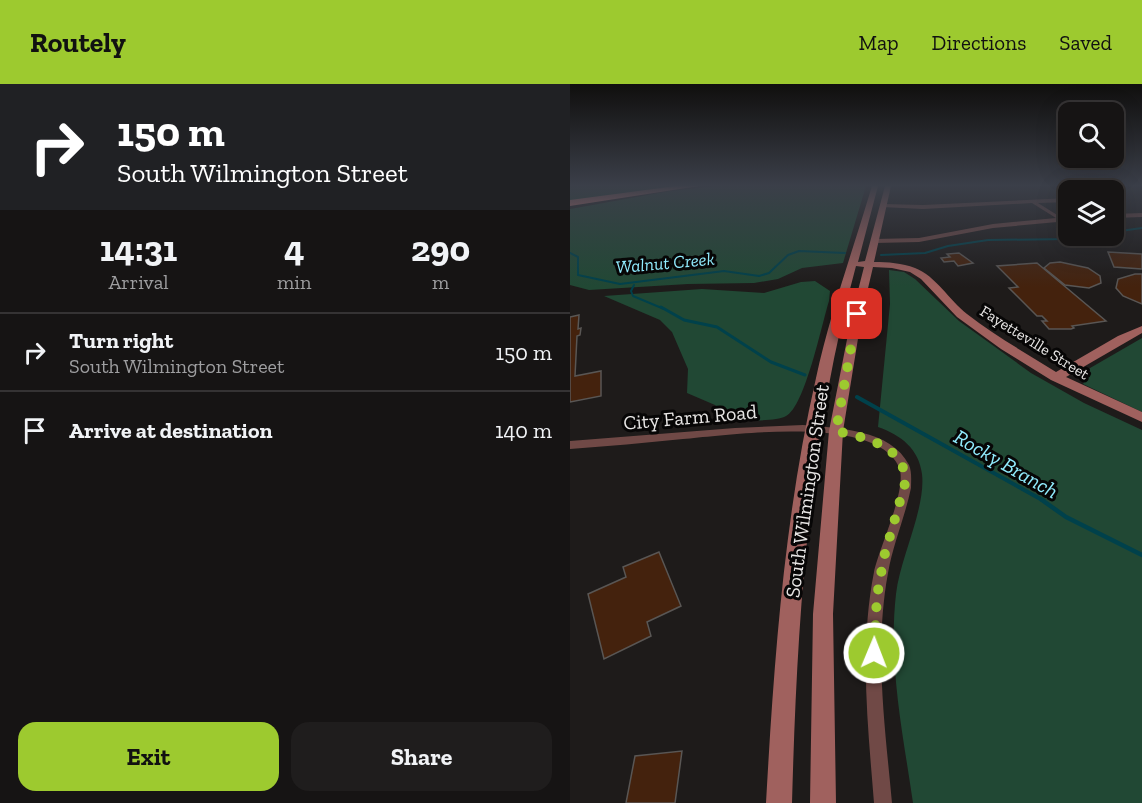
<!DOCTYPE html>
<html lang="en">
<head>
<meta charset="utf-8">
<style>
	body { margin:0; font-family:"Zilla Slab",serif; background:#1f1d1d; color:#f1f3f6; height:100vh; display:flex; flex-direction:column; font-size:22px; white-space:nowrap }
	* { box-sizing:border-box; margin:0 }
	p { font-size:20px; color:#9e9ea0 }
	.icon { flex:none; width:33px; height:33px; fill:none; stroke:currentColor; stroke-width:2; stroke-linecap:round; stroke-linejoin:round }
	.map { position:relative; flex:1; overflow:hidden }
	.details { display:flex; flex-direction:column; background:#161414; width:570px }
	.details>* { flex:none }
	.guide { background:#202124; color:#fff; overflow:hidden }
	.tools { position:absolute; left:488px; top:18px; display:grid; gap:12px }
	.tools a { display:grid; place-items:center; width:66px; height:66px; border-radius:12px; background:#161414; box-shadow:0 6px 24px #0002,0 0 0 2px #353334; font-size:30px }
	.pin { position:absolute; display:grid; place-items:center; width:51px; height:51px; color:#fff; margin:-26px; border-radius:12px; box-shadow:0 3px 9px #0006 }
	.me { position:absolute; width:66px; margin:-33px; rotate:1deg; stroke-linejoin:round; filter:drop-shadow(0 0 4px #0008) }
	.turn { display:flex; align-items:center; gap:21px; height:126px; padding:0 18px; font-size:27px }
	.turn .icon { width:78px; height:78px; stroke-width:2.5 }
	.turn b { display:block; font-size:42px; line-height:51px }
	.eta { display:flex; justify-content:space-evenly; align-items:center; height:102px; text-align:center }
	.eta b { font-size:36px; font-weight:800; line-height:42px }
	.action { display:flex; gap:12px; margin-top:auto; padding:12px 18px }
	.action a { flex:1; height:69px; border-radius:18px; background:#9dca2f; color:#111; font-size:24px; font-weight:800; line-height:69px; text-align:center }
	.action a+a { background:#1f1d1d; color:#f1f3f6 }
	ul { padding:0; list-style:none }
	li { display:flex; align-items:center; gap:18px; height:78px; padding:0 18px; border-top:2px solid #353334 }
	li div { flex:1 }
	li b { display:block; font-size:22px }
	li em { font-style:normal }
	header { display:flex; align-items:center; gap:36px; box-sizing:border-box; height:84px; padding:0 30px; background:#9dca2f; color:#111 }
	header strong { font-size:28px }
	nav { display:flex; gap:33px; margin-inline-start:auto; font-size:21px }
	main { display:flex; flex:1; min-height:0 }
	.map>svg:first-child { display:block }
	.green { fill:#214834 }
	.lines { fill:none; stroke-linecap:round; stroke-linejoin:round }
	.stream-far3 { stroke:#00414b; stroke-width:2 }
	.stream-far2 { stroke:#00414b; stroke-width:3 }
	.stream-far1 { stroke:#00414b; stroke-width:4 }
	.stream { stroke:#00414b; stroke-width:4.5 }
	.building { fill:#44220d; stroke:#595654; stroke-width:1.5 }
	.street { fill:#704946; fill-rule:evenodd }
	.secondary { fill:#a0615e; fill-rule:evenodd }
	.highway { fill:#e78581; fill-rule:evenodd }
	.route { stroke:#9dca2f; stroke-width:10; stroke-dasharray:0 18 }
	.labels { text-anchor:middle; stroke-width:6; stroke-linejoin:round; paint-order:stroke }
	.far-street-label { font-size:16px; fill:#e8e6e5; stroke:#070606 }
	.far-water-label { font-size:18px; font-style:italic; fill:#91ecfe; stroke:#070606 }
	.street-label { font-size:20px; fill:#e8e6e5; stroke:#070606 }
	.water-label { font-size:21px; font-style:italic; fill:#91ecfe; stroke:#070606 }
</style>
</head>
<body>
<header>
<strong>Routely</strong>
<nav><a>Map</a><a>Directions</a><a>Saved</a></nav>
</header>
<main>
<section class="details">
<div class="guide">
<div class="turn"><svg class="icon" aria-label="right" viewBox="0 0 24 24"><path d="M7 20v-9h11M14 6l5 5-5 5"/></svg><div><b>150 m</b>South Wilmington Street</div></div>
</div>
<div class="eta">
<div><b>14:31</b><p>Arrival</p></div>
<div><b>4</b><p>min</p></div>
<div><b>290</b><p>m</p></div>
</div>
<ul>
<li><svg class="icon" aria-label="right" viewBox="0 0 24 24"><path d="M7 20v-9h11M14 6l5 5-5 5"/></svg><div><b>Turn right</b><p>South Wilmington Street</p></div><em>150 m</em></li>
<li><svg class="icon" aria-label="arrive" viewBox="0 0 24 24"><path d="M6 21V4h12l-3 4 3 4H6"/></svg><div><b>Arrive at destination</b></div><em>140 m</em></li>
</ul>
<div class="action"><a>Exit</a><a>Share</a></div>
</section>
<div class="map">
<svg width="572" height="719" viewBox="0 0 572 719">
	<rect width="100%" height="100%" fill="#1e1b1a"/>
	<g class="green">
		<path d="M0 102H113L0 118Z"/>
		<path d="M147 102H296L273 179 232 184 208 195 184 199 118 200 19 206 0 201V125L100 107Z"/>
		<path d="M319 186 334 188 345 195 389 237 461 289 514 319 572 346V719H343C333 650 318 580 326 510 330 474 356 424 352 390 349 365 331 351 308 343L320 220Z"/>
		<path d="M245 197 260 207 259 217C252 239 235 323 216 332 206 338 174 336 161 337L145 321 117 309 118 285 102 248 90 236 34 212 132 205 194 209 231 198Z"/>
		<path d="M572 254V328L513 300 514 298 509 294 508 291Z"/>
	</g>
	<g class="lines">
		<g class="stream-far3">
			<path d="M543 148 572 144"/>
			<path d="M0 169 8 173V191L50 200 154 187 189 192 199 189 218 171 229 167 275 169"/>
			<path d="M311 171 355 169 378 162 418 156 497 155 522 152"/>
			<path d="M64 201 61 207 63 212 94 225"/>
		</g>
		<path class="stream-far2" d="M91 223 114 236 147 243 201 278 235 291"/>
		<path class="stream-far1" d="M287 313 474 417"/>
		<path class="stream" d="M472 416 496 433 572 471"/>
	</g>
	<g class="building">
		<path d="M538 168 572 170V185L544 183Z"/>
		<path d="M389 169 403 179 388 182 384 177 374 178 371 174 380 173 377 170Z"/>
		<path d="M490 178 518 184 530 192 531 199 519 204 495 201 474 184 480 179Z"/>
		<path d="M467 179 536 237 502 242 504 244 501 245H479L472 237H477L472 232H467L439 204 448 203 427 182Z"/>
		<path d="M565 190H572V220L553 212 546 204 548 195Z"/>
		<path d="M9 231 8 245 11 244 10 251 7 252 5 292 31 287V312L0 318V233Z"/>
		<path d="M89 468 111 522 77 538 81 552 34 575 18 510 56 493 53 483Z"/>
		<path d="M112 667 105 719H56L65 672Z"/>
	</g>
	<g class="lines">
		<g class="street">
			<path d="M498 114V118L468 119 492 134 498 133V137L423 144 349 158 304 159 301 157 304 155 349 154 423 140 486 134 462 119 353 125 312 123 314 120 353 121Z"/>
			<path d="M572 129V133L543 134V130Z"/>
			<path d="M233 341C267 344 321 345 339 381 342 388 341 397 341 404 335 433 323 460 318 489 304 565 315 643 322 719H304C298 643 289 564 304 488 309 464 338 404 329 383 306 330 160 351 113 355 75 359 38 362 0 365V357L165 344Z"/>
		</g>
		<path class="secondary" d="M302 102H308L288 178 295 177 315 102H321L304 178C318 178 332 179 345 184 366 192 379 216 397 230 425 252 456 269 486 288L548 252 572 242V249L496 293 572 328V338L481 296 431 265 387 233 351 195 340 188 322 184 303 183 292 230 273 347 263 530 266 719H240L243 530 259 347 282 230 294 183 286 182C238 358 227 537 222 719H196C204 577 214 434 246 294 260 229 283 166 302 102Z"/>
		<path class="highway" d="M106 102H129L0 122V116Z"/>
	</g>
	<linearGradient id="sky" x2="0" y2="1"><stop stop-color="#100f0e"/><stop offset="0.5" stop-color="#3b3f49"/><stop offset="1" stop-color="#3b3f49" stop-opacity="0"/></linearGradient>
	<rect width="572" height="203" fill="url(#sky)"/>
	<g class="lines">
		<path class="route" d="M287 230 266 347C295 354 332 360 336 396L314 473 307 512 304 569"/>
	</g>
	<g class="labels">
		<g class="far-street-label">
			<text transform="translate(465 258) rotate(32)" y="6">Fayetteville Street</text>
		</g>
		<g class="far-water-label">
			<text transform="translate(95 179) rotate(-5)" y="6">Walnut Creek</text>
		</g>
		<g class="street-label">
			<text transform="translate(120 333) rotate(-5)" y="7">City Farm Road</text>
			<text transform="translate(237 407) rotate(-82)" y="7">South Wilmington Street</text>
		</g>
		<g class="water-label">
			<text transform="translate(436 380) rotate(30)" y="7">Rocky Branch</text>
		</g>
	</g>
</svg>
<div class="tools">
<a><svg class="icon" aria-label="search" viewBox="0 0 24 24"><circle cx="10" cy="10" r="6"/><path d="M15 15l6 6"/></svg></a>
<a><svg class="icon" aria-label="layers" viewBox="0 0 24 24"><path d="M12 4l9 5-9 5-9-5zM3 14l9 5 9-5"/></svg></a>
</div>
<div class="pin" style="left:287px;top:230px;background:#d93025"><svg class="icon" aria-label="arrive" viewBox="0 0 24 24"><path d="M6 21V4h12l-3 4 3 4H6"/></svg></div>
<svg class="me" style="left:304px;top:569px" viewBox="-20 -20 40 40"><circle r="17" fill="#9dca2f" stroke="#fff" stroke-width="3"/><path d="M0-11L8 9 0 5-8 9z" fill="#fff"/></svg>
</div>
</main>
</body>
</html>
